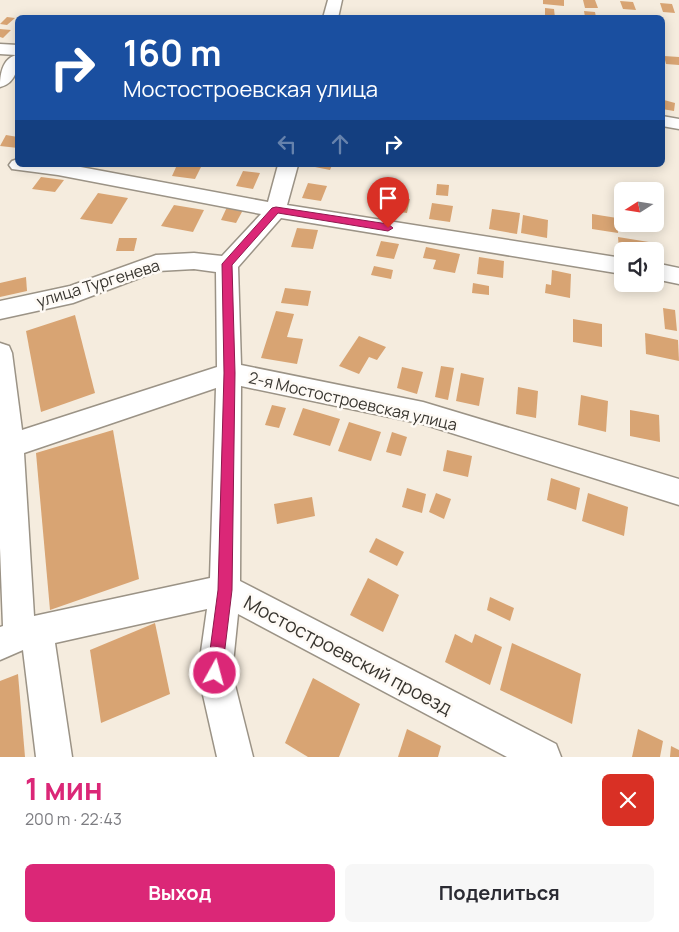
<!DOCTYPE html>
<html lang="ru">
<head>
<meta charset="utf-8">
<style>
	body { margin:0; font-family:Manrope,sans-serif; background:#f7f7f7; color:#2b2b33; height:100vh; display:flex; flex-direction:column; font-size:19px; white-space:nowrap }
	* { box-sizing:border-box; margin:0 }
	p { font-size:16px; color:#7c7c81 }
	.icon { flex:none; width:28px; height:28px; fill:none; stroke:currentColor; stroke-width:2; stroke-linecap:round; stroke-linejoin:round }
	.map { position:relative; height:757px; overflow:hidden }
	.drawer { display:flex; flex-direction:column; background:#fff; flex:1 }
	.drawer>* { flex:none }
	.hud { position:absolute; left:15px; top:15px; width:650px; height:152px; border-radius:8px; box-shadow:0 2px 12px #0003; background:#1a4fa0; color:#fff; overflow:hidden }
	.needle { width:32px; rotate:258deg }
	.controls { position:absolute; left:614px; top:182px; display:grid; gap:10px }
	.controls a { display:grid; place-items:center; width:50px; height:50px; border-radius:8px; background:#fff; box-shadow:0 2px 12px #0003; font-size:25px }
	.pin { position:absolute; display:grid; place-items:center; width:42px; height:42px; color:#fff; margin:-51px -21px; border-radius:50% 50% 50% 0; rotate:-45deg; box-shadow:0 0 5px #0007 }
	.pin .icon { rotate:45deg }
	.me { position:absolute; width:55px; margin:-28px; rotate:7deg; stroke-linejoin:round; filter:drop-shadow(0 0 4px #0008) }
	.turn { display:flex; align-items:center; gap:18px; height:105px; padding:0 25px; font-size:22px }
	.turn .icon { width:65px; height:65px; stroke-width:2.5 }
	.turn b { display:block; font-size:35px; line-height:42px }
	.lanes { display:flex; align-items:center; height:48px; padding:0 25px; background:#0003; justify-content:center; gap:25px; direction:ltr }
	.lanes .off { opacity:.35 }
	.round { display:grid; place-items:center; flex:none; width:52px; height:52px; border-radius:8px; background:#f7f7f7 }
	.overview { display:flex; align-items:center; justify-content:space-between; height:85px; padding:0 25px }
	h1 { font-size:30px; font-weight:700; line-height:38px; color:#db2777 }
	.cta { display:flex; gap:10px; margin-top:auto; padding:10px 25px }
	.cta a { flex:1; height:58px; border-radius:8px; background:#db2777; color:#fff; font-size:20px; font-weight:700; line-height:58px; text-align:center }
	.cta a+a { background:#f7f7f7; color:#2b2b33 }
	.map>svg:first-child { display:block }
	.building { fill:#d8a473 }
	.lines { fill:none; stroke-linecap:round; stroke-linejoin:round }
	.minor-casing { stroke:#9b9386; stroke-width:3 }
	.minor { fill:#fff; fill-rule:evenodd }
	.route { fill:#db2777; stroke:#8e194d }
	.labels { text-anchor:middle; stroke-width:5; stroke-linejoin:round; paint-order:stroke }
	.street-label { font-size:16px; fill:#393630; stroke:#fefaf5 }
	.near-street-label { font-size:19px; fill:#393630; stroke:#fefaf5 }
</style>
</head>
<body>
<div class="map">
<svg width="679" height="757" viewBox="0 0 679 757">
	<rect width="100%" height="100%" fill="#f5ecde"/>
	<g class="building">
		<path d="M543 0H564V6L543 4Z"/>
		<path d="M583 0H595L598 8H585Z"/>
		<path d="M620 1 633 2 636 10 623 9Z"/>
		<path d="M660 3 672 4 675 13 663 12Z"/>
		<path d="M545 8 554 9 555 18H545Z"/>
		<path d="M584 11 595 12 596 17H585Z"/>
		<path d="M7 17 15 18 7 25 0 24Z"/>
		<path d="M0 29 11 30 3 38 0 37Z"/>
		<path d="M664 56 679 57V65L666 64Z"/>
		<path d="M664 100 675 103 674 111 662 109Z"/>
		<path d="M6 135 18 137V148L0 146Z"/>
		<path d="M177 165H202L195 179 172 176Z"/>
		<path d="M305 165H332L330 170Z"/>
		<path d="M243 171 260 173 253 189 236 186Z"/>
		<path d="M41 177 64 180 55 192 32 189Z"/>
		<path d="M308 183 327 186 321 201 302 198Z"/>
		<path d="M437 184 449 185 448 196 436 195Z"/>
		<path d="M98 193 128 198 112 224 80 219Z"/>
		<path d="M389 195 410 199 407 213 385 210Z"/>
		<path d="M432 203 453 206 450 222 429 219Z"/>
		<path d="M174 205 204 210 193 232 161 226Z"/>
		<path d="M227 207 243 210 236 223 221 220Z"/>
		<path d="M492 209 520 213 517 234 489 229Z"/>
		<path d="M592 214 617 218 618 233 592 229Z"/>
		<path d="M523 215 548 220 547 238 521 233Z"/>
		<path d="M297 228 318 230 313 249 291 247Z"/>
		<path d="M618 237 655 243 656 251 619 250Z"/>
		<path d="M119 238H137L134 251H116Z"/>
		<path d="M381 241 399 244 394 259 376 256Z"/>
		<path d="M426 247 460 254 455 273 433 269 436 260 423 258Z"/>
		<path d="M479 257 504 261 503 278 477 274Z"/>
		<path d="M374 266 393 270 391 279 371 275Z"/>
		<path d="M552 270 571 274 570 298 545 293 546 284 551 285Z"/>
		<path d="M26 277 27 291 0 297V283Z"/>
		<path d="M473 283 489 286V295L472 293Z"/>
		<path d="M285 288 311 291 308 306 281 303Z"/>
		<path d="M663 308 675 310 677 331 665 329Z"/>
		<path d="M276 311 294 314 287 337 303 339 297 364 261 358Z"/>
		<path d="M75 315 95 393 41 412 26 331Z"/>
		<path d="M573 319 602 324V347L573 342Z"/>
		<path d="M645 333 678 340 679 361 646 354Z"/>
		<path d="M359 336 386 347 377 360 369 357 359 374 339 366Z"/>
		<path d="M441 366 454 368 448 400 435 397Z"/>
		<path d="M402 367 423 372 417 394 397 388Z"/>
		<path d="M461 373 484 378 479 406 456 401Z"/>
		<path d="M518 387 538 391 536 418 516 414Z"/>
		<path d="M581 395 608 401 606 432 578 425Z"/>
		<path d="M272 405 286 408 279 428 265 425Z"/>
		<path d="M303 408 340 419 330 446 293 435Z"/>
		<path d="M630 410 659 415 660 442 630 436Z"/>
		<path d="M349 422 381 432 371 461 338 451Z"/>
		<path d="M113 430 139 579 50 610 36 453Z"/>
		<path d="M392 432 407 437 401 456 386 452Z"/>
		<path d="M447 450 472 456 468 477 443 471Z"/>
		<path d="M551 478 580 488 576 510 547 500Z"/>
		<path d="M407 488 426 494 422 513 402 507Z"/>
		<path d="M436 493 451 499 444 519 429 512Z"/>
		<path d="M588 493 628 507 624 536 582 521Z"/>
		<path d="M312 497 315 516 277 524 274 504Z"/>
		<path d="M376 538 404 552 397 566 369 552Z"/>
		<path d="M368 578 399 595 383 632 350 615Z"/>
		<path d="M490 597 514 608 510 621 487 610Z"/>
		<path d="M155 623 170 694 101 723 90 650Z"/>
		<path d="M455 634 472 643 475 634 502 647 490 685 445 662Z"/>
		<path d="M512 643 581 674 572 724 500 690Z"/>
		<path d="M18 674 25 757H0V681Z"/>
		<path d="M313 678 360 704 339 757H308L285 743Z"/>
		<path d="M407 729 441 746 438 757H398Z"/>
		<path d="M638 729 663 741 660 757H632Z"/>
		<path d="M671 746 679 750V757H670Z"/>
	</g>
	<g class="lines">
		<g class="minor-casing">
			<g id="minor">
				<path d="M328 0H342L338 18H323Z"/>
				<path d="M0 44 18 45C18 61 20 82 0 87 0 75 2 59 16 55L0 54Z"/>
				<path d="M662 116 679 119V129L662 126Z"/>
				<path d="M18 159V165H70L268 202 278 165H298L287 205 622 258V274L281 218 238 267 241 365 423 402 679 479V505L423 424 241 386 240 581 556 744 561 757H507L238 614 232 673 253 757H217L198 673 207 609 55 643 72 757H36L23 650 0 660V627L3 626 0 548V343L9 346 12 353 22 430 217 367 216 272 194 269 158 271 73 303 0 319V301L70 286 156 255 194 253 222 256 261 214 58 175 12 169 9 165 12 161ZM216 388 210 578 34 616 24 453Z"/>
				<path d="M655 263 679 268V284L655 279Z"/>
			</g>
		</g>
		<use href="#minor" class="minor"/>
	</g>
	<path class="route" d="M276 207 388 224 393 228 388 231 278 213 232 265 235 373 232 590 222 673 220 678 215 680 209 678 207 673 218 590 224 373 222 264 272 208Z"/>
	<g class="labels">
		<g class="street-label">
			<text transform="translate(98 283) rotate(-17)" y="6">улица Тургенева</text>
			<text transform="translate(353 401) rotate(13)" y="6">2-я Мостостроевская улица</text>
		</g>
		<g class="near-street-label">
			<text transform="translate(348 655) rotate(28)" y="7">Мостостроевский проезд</text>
		</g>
	</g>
</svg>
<div class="controls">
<a><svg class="needle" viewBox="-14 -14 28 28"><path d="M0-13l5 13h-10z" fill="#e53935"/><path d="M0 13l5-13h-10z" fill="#7c7c81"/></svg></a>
<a><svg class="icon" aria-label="sound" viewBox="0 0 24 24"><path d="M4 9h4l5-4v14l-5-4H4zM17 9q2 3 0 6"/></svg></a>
</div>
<div class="pin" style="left:388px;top:228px;background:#d93025"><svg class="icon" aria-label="arrive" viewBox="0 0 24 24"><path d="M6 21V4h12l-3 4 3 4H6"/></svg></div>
<svg class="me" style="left:215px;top:673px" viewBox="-20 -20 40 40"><circle r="17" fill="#db2777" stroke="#fff" stroke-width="3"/><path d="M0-11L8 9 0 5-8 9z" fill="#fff"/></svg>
<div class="hud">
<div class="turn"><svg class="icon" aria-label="right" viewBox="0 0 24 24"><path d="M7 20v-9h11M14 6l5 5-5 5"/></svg><div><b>160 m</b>Мостостроевская улица</div></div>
<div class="lanes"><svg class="icon off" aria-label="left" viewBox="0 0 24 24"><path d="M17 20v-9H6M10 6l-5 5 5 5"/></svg><svg class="icon off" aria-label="ahead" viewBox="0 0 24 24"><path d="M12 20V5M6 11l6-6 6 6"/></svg><svg class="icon" aria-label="right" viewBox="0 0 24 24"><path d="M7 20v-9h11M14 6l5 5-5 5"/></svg></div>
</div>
</div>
<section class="drawer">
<div class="overview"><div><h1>1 мин</h1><p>200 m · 22:43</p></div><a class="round" style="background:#d93025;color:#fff"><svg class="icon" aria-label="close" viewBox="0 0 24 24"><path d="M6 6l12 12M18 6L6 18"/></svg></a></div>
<div class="cta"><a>Выход</a><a>Поделиться</a></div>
</section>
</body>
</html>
